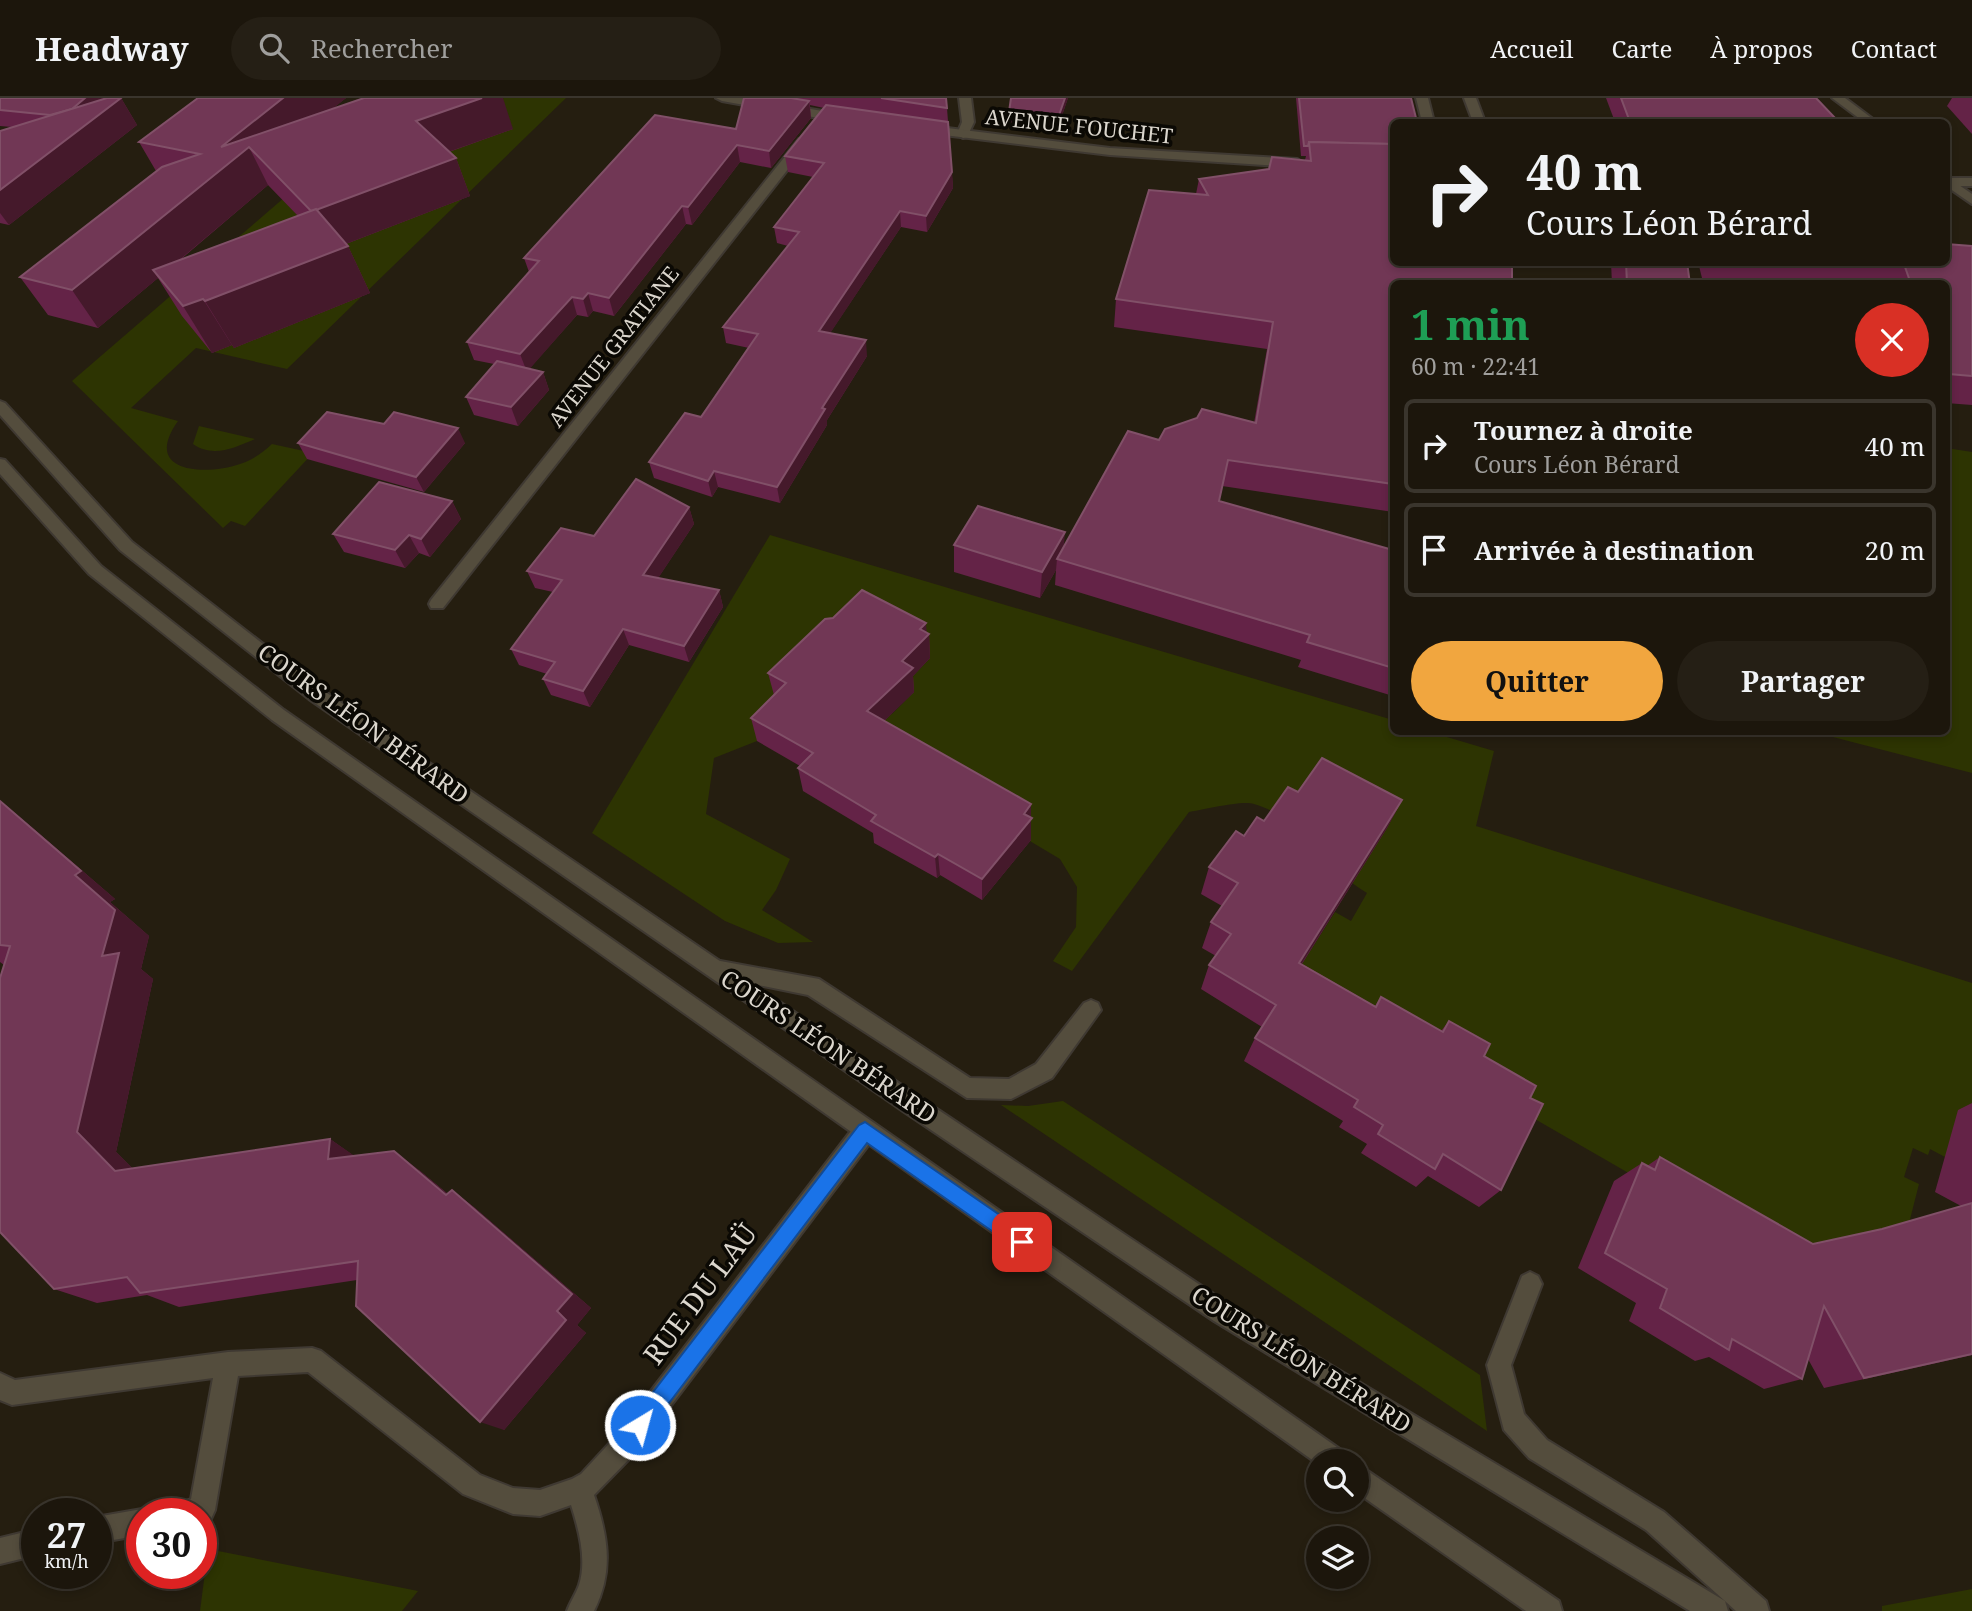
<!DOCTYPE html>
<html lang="fr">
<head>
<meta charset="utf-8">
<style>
	body { margin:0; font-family:"Noto Serif",serif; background:#251f15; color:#f1f3f6; height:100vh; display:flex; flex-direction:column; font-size:26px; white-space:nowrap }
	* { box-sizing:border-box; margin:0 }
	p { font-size:23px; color:#a09f9d }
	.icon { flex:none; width:38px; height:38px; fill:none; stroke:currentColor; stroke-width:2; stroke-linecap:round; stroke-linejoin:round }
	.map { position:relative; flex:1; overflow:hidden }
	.side { position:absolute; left:1390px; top:182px; width:560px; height:455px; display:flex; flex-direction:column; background:#1c160c; border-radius:10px; box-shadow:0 4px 10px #0003,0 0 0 2px #3a352d }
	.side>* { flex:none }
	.hud { position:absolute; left:1390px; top:21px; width:560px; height:147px; border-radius:10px; box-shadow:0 4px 10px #0003,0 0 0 2px #3a352d; background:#1c160c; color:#f1f3f6; overflow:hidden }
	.fabs { position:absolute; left:1306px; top:1351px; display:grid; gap:14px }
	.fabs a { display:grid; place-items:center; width:63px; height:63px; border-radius:50%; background:#1c160c; box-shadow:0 4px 10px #0003,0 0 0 2px #3a352d; font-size:35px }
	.speed { position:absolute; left:21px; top:1400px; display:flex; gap:14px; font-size:35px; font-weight:700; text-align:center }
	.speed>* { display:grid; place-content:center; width:91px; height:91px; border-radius:50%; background:#1c160c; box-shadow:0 4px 10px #0003,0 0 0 2px #3a352d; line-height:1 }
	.speed small { font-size:18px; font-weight:400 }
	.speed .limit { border:10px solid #d22; background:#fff; color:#111 }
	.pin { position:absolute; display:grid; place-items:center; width:60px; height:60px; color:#fff; margin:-30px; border-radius:14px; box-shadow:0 4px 10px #0006 }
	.me { position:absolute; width:77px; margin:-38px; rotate:37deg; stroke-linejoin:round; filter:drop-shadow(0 0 5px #0008) }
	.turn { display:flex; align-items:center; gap:24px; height:147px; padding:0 21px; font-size:32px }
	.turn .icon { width:91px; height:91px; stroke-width:2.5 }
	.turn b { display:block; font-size:49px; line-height:60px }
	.round { display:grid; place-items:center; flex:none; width:74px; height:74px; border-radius:37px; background:#251f15 }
	.overview { display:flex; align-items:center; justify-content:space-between; height:119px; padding:0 21px }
	h1 { font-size:42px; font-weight:700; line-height:52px; color:#1e9e55 }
	.primary-button { display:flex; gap:14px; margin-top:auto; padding:14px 21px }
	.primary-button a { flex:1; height:80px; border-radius:42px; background:#f1a63f; color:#111; font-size:28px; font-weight:700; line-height:80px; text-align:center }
	.primary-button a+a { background:#251f15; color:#f1f3f6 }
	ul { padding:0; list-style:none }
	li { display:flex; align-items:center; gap:21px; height:94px; margin:0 14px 10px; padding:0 7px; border:4px solid #3a352d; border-radius:10px }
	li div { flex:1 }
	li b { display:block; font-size:26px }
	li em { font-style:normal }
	header { display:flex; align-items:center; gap:42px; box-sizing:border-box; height:98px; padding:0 35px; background:#1c160c; border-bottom:2px solid #3a352d }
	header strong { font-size:33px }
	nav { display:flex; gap:38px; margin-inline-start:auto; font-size:24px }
	.search { width:490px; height:63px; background:#251f15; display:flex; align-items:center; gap:18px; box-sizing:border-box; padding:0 24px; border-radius:38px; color:#a09f9d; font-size:26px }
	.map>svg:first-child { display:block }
	.green { fill:#2d3402 }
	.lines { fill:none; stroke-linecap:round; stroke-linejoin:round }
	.service-casing { stroke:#3f3932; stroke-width:4 }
	.minor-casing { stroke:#3f3932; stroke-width:4 }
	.tertiary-casing { stroke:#3f3932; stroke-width:4 }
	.secondary-casing { stroke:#3f3932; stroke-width:4 }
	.service { fill:#544d3d; fill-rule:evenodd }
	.minor { fill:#544d3d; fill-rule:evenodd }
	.tertiary { fill:#544d3d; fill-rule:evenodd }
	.secondary { fill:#544d3d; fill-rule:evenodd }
	.wall { fill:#642347; fill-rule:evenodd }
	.shaded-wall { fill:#45192b }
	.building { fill:#713755; stroke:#815068; stroke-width:2 }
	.route { fill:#1a73e8; stroke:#114b97; stroke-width:2 }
	.labels { text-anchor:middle; stroke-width:7; stroke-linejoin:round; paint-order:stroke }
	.far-street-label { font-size:21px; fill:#dbd6cd; stroke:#0b0904 }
	.street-label { font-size:24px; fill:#dbd6cd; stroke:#0b0904 }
	.near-street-label { font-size:28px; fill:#dbd6cd; stroke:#0b0904 }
</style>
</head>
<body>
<header>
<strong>Headway</strong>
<div class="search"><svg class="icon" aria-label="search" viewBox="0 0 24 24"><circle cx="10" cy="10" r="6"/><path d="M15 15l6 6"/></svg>Rechercher</div>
<nav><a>Accueil</a><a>Carte</a><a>À propos</a><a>Contact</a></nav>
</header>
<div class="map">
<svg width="1972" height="1513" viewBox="0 0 1972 1513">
	<rect width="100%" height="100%" fill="#251e10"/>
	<g class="green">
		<path d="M441 0H566L287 271 196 250 131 310 178 323C141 375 205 378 240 366 253 362 262 355 272 346L313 355 245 428 231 423 223 430 72 283 329 61Z"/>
		<path d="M199 328 255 341C234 350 213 360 193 346Z"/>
		<path d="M1946 350 1972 354V675L1829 638 1828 634H1946Z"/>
		<path d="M770 437 1393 622V634H1430L1494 653 1476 728 1972 885V1019L1945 1059 1930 1051 1928 1057 1913 1050 1904 1079 1919 1086 1906 1137 1792 1158 1632 1077 1464 980 1287 889 1335 814 1351 823 1367 795C1326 771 1301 719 1254 706 1241 702 1204 712 1189 714L1072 873 1053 863 1076 829 1077 789 1060 761 856 639 893 615 914 594 904 588 930 560 757 643 714 660 706 716 790 761 776 792 762 812 813 844 778 845 725 823 592 735Z"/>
		<path d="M1063 1003 1480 1277 1487 1333 1001 1007 1028 1008Z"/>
		<path d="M208 1451 418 1493 402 1513H200Z"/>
		<path d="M1972 1491V1513H1882V1508Z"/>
	</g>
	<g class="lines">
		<g class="service-casing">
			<g id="service">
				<path d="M1416 0H1428L1434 24H1422Z"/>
				<path d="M1464 0H1476L1485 24H1473Z"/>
				<path d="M715 862 819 881 970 980 1009 981 1036 966 1084 905 1091 902 1098 905 1101 912 1052 980 1011 1001 967 1000 808 897 708 877 705 871 708 865Z"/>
				<path d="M1530 1174 1538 1178 1542 1186 1511 1267 1524 1316 1547 1342 1664 1414 1766 1503 1769 1513H1736L1646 1432 1529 1360 1504 1332 1487 1267 1522 1178Z"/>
			</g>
		</g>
		<g class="minor-casing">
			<g id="minor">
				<path d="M959 0H971L974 24 967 39 963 40 957 36 962 24Z"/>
				<path d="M1832 0H1845L1877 24H1864Z"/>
				<path d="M803 40 809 44 807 47 443 510H431L429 506 431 502 799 41Z"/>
				<path d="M1946 78 1972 96V106L1946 88Z"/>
				<path d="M865 1022 873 1025 876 1033 873 1041 635 1355 594 1397C608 1438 614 1473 594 1513H567C570 1504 576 1496 579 1487 587 1462 579 1432 571 1407L540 1418 513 1416 463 1396 308 1274 238 1278 215 1412 211 1421 201 1425V1416H171L175 1407 191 1401 213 1280 12 1307 0 1302V1275L15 1282 228 1254 312 1250 321 1253 480 1377 513 1390 540 1392 572 1381 581 1376 617 1337 857 1025Z"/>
				<path d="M142 1411 152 1416H142V1437L96 1445V1419Z"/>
				<path d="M37 1431V1457L0 1466V1440Z"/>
			</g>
		</g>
		<g class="tertiary-casing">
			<g id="tertiary">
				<path d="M716 0H743L841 16 847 20 841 24 722 3Z"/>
				<path d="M923 27 1110 50 1297 61 1303 65 1297 69 1110 57 919 34V28Z"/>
				<rect x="1946" y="80" width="26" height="8"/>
			</g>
		</g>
		<g class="secondary-casing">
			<g id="secondary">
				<path d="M0 303 5 305 132 444 321 591 919 999 1230 1207 1725 1503 1728 1513H1690L1214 1223 903 1013 309 601 120 452 0 317Z"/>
				<path d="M0 361 5 362 101 468 284 612 1344 1354 1348 1363H1318V1366L272 622 89 476 0 376Z"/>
				<path d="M1356 1365 1559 1503 1562 1513H1526L1356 1394Z"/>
			</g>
		</g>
		<use href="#service" class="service"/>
		<use href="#minor" class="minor"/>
		<use href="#tertiary" class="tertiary"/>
		<use href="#secondary" class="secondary"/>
	</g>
	<g class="wall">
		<path d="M0 0H121L137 27 9 127 0 125V33L12 29 0 28Z"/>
		<path d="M198 0H346L333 10 513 31 449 54 456 60 470 98 346 146 348 148 370 195 234 250 232 247 212 255 182 218 158 180 98 230 48 217 20 179 156 73 139 44ZM268 87 298 118 180 162Z"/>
		<path d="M744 0H946L947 10 953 90 927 134 901 129 830 235 867 258 827 322V327L780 405 718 389 712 399 654 380 649 364 701 319 749 250 726 245 723 229 788 148 777 145 774 129 813 79 788 74 785 58 824 10 810 7 811 20 771 70 740 64 692 127 686 126 614 218 593 213 588 219 577 217 529 271 543 274 549 292 518 328 474 317 466 299 494 266 474 262 467 244 529 174 524 160 736 31Z"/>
		<path d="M1011 0H1068L1058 29 1008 24 1009 14Z"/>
		<path d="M1296 0H1411L1393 24V414L1222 388 1219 403 1393 452V598L1298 569 1301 562 1055 487 1056 472 1040 500 954 474V447L1064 449 1159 342 1254 325 1267 251 1114 229 1116 201 1196 96 1199 81 1269 71 1305 62 1306 58H1301Z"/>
		<path d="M1606 0H1816L1837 22 1836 24H1615Z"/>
		<path d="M1952 0H1972V36L1947 8Z"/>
		<path d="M1972 148V307L1946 305V186H1761L1702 180 1698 164H1946Z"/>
		<path d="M1611 164H1687L1690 186H1612Z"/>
		<path d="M298 345H465L424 394 307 361Z"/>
		<path d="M452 403 461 421 430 459 419 455 405 470 344 454 333 436Z"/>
		<path d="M689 409 694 426 658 480 719 492 723 509 689 564 629 547 590 609 551 597 543 581 547 576 519 567 511 551 553 494 535 490 527 473 594 438Z"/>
		<path d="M926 525V534L929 536 930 560 913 578 914 594 884 623 1031 706V742L982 802 940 777 937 780 874 745 873 735 803 693 798 670 800 668 757 643 751 620 774 597 768 575Z"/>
		<path d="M1298 694 1402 702 1387 730 1302 866 1375 908 1381 899 1441 933 1449 923 1484 958 1530 1000 1501 1092 1479 1109 1428 1078 1416 1089 1361 1055 1367 1046 1339 1029 1343 1023 1244 963 1255 940 1262 929 1201 891 1209 867 1216 858 1202 850 1211 824 1222 808 1201 796 1209 769 1244 738Z"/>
		<path d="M0 703 35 732 115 801 110 804 149 838 141 871 153 881 116 1054 133 1071 330 1041 354 1058 419 1072 448 1096 452 1092 475 1110 591 1210 577 1227 586 1235 504 1332 357 1182 179 1209 147 1197 97 1205 54 1191 4 867 0 864Z"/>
		<path d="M1972 1005V1257L1824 1290 1808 1261 1802 1281 1764 1291 1709 1259 1695 1263 1629 1223 1636 1205 1578 1170 1614 1083 1642 1065 1647 1068 1660 1059 1813 1146 1882 1131 1961 1108 1935 1094 1958 1012Z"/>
	</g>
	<g class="shaded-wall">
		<path d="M85 0H115L62 19Z"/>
		<path d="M121 0 137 27 9 127 0 115V92Z"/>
		<path d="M283 0H346L265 66 249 49 268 87 159 179 153 172 158 180 98 230 72 192 221 49Z"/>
		<path d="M482 0H503L513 31 431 60 416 23Z"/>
		<path d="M1065 0H1068L1058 29V20Z"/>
		<path d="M809 3 811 20 771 70 769 53Z"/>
		<path d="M737 47 740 64 692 127 688 109Z"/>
		<path d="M456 60 470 98 330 152 311 114Z"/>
		<path d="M952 74 953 90 927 134 926 118Z"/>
		<path d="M682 108 686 126 614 218 609 200Z"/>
		<path d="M900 113 901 129 821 249 819 233Z"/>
		<path d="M348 148 370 195 234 250 205 203Z"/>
		<path d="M588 195 593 213 588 219 583 201Z"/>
		<path d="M572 199 577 217 527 274 520 256Z"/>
		<path d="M203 201 232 247 212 255 183 208Z"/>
		<path d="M866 242 867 258 827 322V327L780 405 777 389 822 310Z"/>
		<path d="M543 274 549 292 518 328 511 309Z"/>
		<path d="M458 330 465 345 424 394 416 379Z"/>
		<path d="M714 373 718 389 712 399 708 383Z"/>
		<path d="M452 403 461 421 430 459 421 441Z"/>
		<path d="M689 409 694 426 649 494 643 477Z"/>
		<path d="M1065 434 1063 461H1057L1056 472 1040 500 1042 474Z"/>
		<path d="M409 437 419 455 405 470 395 452Z"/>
		<path d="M719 492 723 509 689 564 684 548Z"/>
		<path d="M926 525 927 538 929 536 930 560 913 578 914 594 870 637 867 613 902 563 920 531Z"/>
		<path d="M623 531 629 547 590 609 583 593Z"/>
		<path d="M1402 702 1387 730 1287 889 1299 865Z"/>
		<path d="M0 703 35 732 115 801 110 804 149 838 141 871 153 881 116 1054 154 1092 115 1073 77 1034 102 858 75 777Z"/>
		<path d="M1031 706V742L982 802V781Z"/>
		<path d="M938 756 940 777 937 780 935 759Z"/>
		<path d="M330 1041 359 1061H328Z"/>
		<path d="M394 1053 419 1072 470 1115 446 1097Z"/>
		<path d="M452 1092 475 1110 591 1210 577 1227 586 1235 504 1332 480 1324 557 1213Z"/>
	</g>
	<g class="building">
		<path d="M0 0H85L72 11 50 17 0 12Z"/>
		<path d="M107 0H121L0 92V33Z"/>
		<path d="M198 0H283L221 49 364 0H482L416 23 456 60 316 112 311 113 249 49 72 192 20 179 162 69 200 56 139 44Z"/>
		<path d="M744 0H791L809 3 769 53 737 47 688 109 682 108 609 200 588 195 583 201 572 199 520 256 467 244 539 163 524 160 655 17 736 31Z"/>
		<path d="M881 0H946L947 10Z"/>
		<path d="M1011 0H1065L1058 20 1009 14Z"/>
		<path d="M1299 0H1411L1417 24H1393V27H1390L1393 37V46L1309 44 1308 48H1304Z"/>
		<path d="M1621 0H1816L1837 22 1728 24H1630Z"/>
		<path d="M826 7 948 24 952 74 926 118 900 113 819 233 866 242 822 310 825 311 777 389 714 373 708 383 649 364 685 315 701 319 758 236 723 229 799 134 774 129 824 65 785 58Z"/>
		<path d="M1309 44 1393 46V164H1512V183L1529 186H1393V386L1228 362 1219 403 1393 452V570L1307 544 1310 537 1057 461 1128 333 1159 342 1165 331 1197 320 1202 311 1256 325 1273 224 1116 201 1149 92 1208 97 1199 81 1269 71 1272 59 1311 63Z"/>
		<path d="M316 111 348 148 205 203 203 201 183 208 153 172Z"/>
		<path d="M1946 146 1972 148V278L1949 276 1946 268V186H1911L1905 169 1851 164H1946Z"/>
		<path d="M1626 164H1687L1690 186H1627Z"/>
		<path d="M497 263 543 274 511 309 466 299Z"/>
		<path d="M327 314 384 326 394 314 458 330 416 379 298 345Z"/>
		<path d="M636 381 689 409 643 477 719 492 684 548 623 531 583 593 543 581 555 564 511 551 562 482 527 473 561 430 594 438Z"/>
		<path d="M379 384 452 403 421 441 409 437 395 452 333 436Z"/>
		<path d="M978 408 1065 434 1042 474 954 447Z"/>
		<path d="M862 492 926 525 920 531 929 536 902 563 913 570 867 613 1031 706 1024 716 1032 720 982 781 938 756 935 759 871 723 876 717 798 670 813 655 751 620 786 585 768 575 825 521 833 520Z"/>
		<path d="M1322 660 1402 702 1299 865 1376 909 1381 899 1443 934 1449 923 1490 946 1484 958 1536 988 1530 1000 1543 1006 1501 1092 1443 1056 1435 1071 1378 1036 1383 1027 1354 1009 1358 1002 1255 940 1276 907 1209 867 1231 836 1211 824 1238 785 1209 769 1236 733 1244 738 1257 719 1264 723 1288 689 1298 694Z"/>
		<path d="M0 703 81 773 75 777 115 812 102 858 119 855 77 1034 115 1073 330 1041 328 1061 394 1053 446 1097 452 1092 572 1196 557 1213 566 1222 480 1324 356 1208 358 1163 140 1195 127 1179 54 1191 0 1134V880L10 848 0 847Z"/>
		<path d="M1660 1059 1813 1146 1882 1131 1972 1105V1256L1864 1280 1824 1208 1802 1281 1732 1241 1729 1252 1660 1210 1667 1191 1605 1155 1642 1065 1655 1072Z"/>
	</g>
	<path class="route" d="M865 1024 1029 1137 1032 1144 1029 1150 1022 1153 1016 1150 867 1045 647 1334 640 1337 633 1334 630 1327 633 1320 859 1027Z"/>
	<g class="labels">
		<g class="far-street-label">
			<text transform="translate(1079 29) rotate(6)" y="7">AVENUE FOUCHET</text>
			<text transform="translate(614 249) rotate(-52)" y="7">AVENUE GRATIANE</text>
		</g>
		<g class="street-label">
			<text transform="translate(363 626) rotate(36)" y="8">COURS LÉON BÉRARD</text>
			<text transform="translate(828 949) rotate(34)" y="8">COURS LÉON BÉRARD</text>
			<text transform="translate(1301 1262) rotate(32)" y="8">COURS LÉON BÉRARD</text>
		</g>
		<g class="near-street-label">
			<text transform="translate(700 1196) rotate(-53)" y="10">RUE DU LAÜ</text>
		</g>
	</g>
</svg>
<div class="fabs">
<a><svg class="icon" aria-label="search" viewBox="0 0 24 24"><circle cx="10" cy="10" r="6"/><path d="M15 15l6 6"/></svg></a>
<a><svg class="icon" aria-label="layers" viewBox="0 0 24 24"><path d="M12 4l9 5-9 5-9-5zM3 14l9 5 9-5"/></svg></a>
</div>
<div class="speed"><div>27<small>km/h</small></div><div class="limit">30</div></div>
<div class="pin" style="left:1022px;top:1144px;background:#d93025"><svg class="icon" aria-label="arrive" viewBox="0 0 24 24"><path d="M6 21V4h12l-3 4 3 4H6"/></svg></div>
<svg class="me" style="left:640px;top:1327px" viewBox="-20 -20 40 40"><circle r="17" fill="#1a73e8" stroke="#fff" stroke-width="3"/><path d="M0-11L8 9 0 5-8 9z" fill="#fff"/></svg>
<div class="hud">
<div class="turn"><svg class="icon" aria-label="right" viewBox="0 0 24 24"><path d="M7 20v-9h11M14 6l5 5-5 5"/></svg><div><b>40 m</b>Cours Léon Bérard</div></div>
</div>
<section class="side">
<div class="overview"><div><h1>1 min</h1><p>60 m · 22:41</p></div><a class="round" style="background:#d93025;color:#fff"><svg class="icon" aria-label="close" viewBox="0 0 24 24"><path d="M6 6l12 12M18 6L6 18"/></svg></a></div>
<ul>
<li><svg class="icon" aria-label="right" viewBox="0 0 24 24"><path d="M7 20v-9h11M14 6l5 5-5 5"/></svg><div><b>Tournez à droite</b><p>Cours Léon Bérard</p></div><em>40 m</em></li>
<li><svg class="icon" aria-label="arrive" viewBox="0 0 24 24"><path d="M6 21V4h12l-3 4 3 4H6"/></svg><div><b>Arrivée à destination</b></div><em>20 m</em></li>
</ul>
<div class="primary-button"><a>Quitter</a><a>Partager</a></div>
</section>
</div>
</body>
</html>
